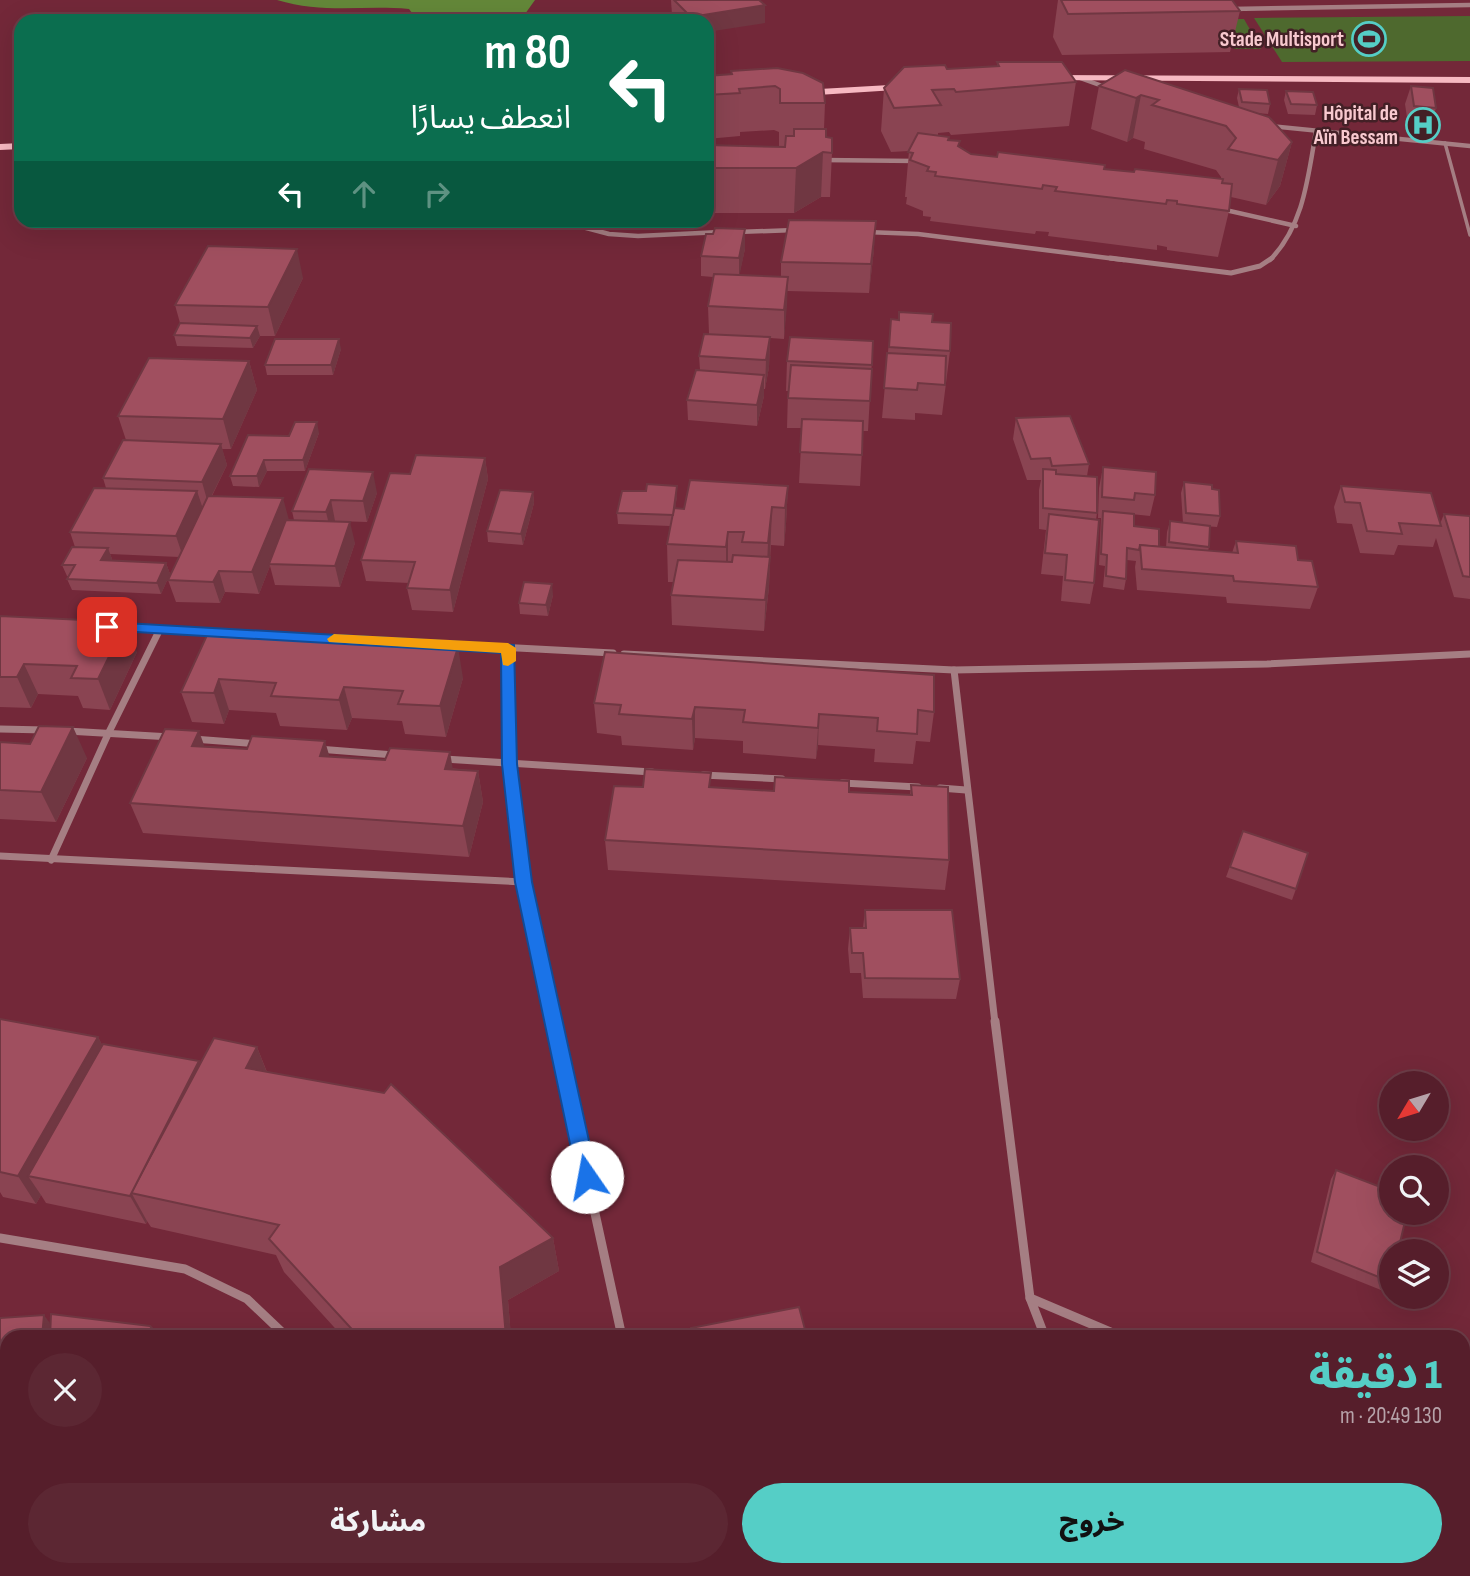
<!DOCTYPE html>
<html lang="ar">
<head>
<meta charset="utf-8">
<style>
	body { margin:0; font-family:"Sofia Sans Condensed","Noto Sans Arabic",sans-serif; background:#5c2733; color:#f1f3f6; direction:rtl; height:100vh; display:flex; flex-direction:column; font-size:26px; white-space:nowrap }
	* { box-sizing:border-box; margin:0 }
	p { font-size:23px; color:#b6a2a9 }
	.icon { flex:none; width:38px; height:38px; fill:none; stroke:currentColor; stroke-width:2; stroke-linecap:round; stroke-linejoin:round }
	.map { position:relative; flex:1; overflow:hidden; direction:ltr }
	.drawer { position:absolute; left:0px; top:1330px; width:1470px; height:247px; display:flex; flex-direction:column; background:#561e2b; border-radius:21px 21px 0 0; box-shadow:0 7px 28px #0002,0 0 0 2px #6c3c47; direction:rtl }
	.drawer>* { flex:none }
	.banner { position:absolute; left:14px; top:14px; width:700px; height:214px; border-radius:21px; box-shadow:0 7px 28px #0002,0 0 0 2px #6c3c47; direction:rtl; background:#0b6e4f; color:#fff; overflow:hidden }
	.needle { width:46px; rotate:232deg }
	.buttons { position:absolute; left:1379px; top:1071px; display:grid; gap:14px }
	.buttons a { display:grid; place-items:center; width:70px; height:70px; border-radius:50%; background:#561e2b; box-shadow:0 7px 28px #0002,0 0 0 2px #6c3c47; font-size:35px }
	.pin { position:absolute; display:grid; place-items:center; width:60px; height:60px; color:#fff; margin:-30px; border-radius:14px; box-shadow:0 4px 10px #0006 }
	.me { position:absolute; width:77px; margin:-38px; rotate:348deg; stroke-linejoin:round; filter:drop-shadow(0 0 5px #0008) }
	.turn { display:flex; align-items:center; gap:24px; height:147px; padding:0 28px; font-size:32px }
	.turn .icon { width:91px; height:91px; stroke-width:2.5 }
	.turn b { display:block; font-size:49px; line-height:60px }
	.lanes { display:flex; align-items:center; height:66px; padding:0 28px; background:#0003; justify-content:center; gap:35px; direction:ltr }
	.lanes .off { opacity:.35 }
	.round { display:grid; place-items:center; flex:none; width:74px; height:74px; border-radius:37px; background:#5c2733 }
	.overview { display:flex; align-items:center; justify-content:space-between; height:119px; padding:0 28px }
	h1 { font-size:42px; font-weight:800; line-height:52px; color:#55cec6 }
	.primary-button { display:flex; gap:14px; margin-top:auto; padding:14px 28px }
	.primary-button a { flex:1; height:80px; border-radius:42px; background:#55cec6; color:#111; font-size:28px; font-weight:800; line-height:80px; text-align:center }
	.primary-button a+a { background:#5c2733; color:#f1f3f6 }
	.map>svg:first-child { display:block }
	.green { fill:#4e692e }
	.forest { fill:#648839 }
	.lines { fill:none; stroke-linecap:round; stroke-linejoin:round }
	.lane { stroke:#a57e83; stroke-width:3.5 }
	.street-far3 { stroke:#a57e83; stroke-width:4.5 }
	.street-far2 { stroke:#a57e83; stroke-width:5 }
	.street-far1 { stroke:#a57e83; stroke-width:7 }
	.street { stroke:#a57e83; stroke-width:9 }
	.primary { fill:#f7b9c2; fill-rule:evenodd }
	.wall { fill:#8a4452 }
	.shaded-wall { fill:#703742 }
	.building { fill:#a04f5f; stroke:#703742; stroke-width:2 }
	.route { fill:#1a73e8; stroke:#114b97; stroke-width:2 }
	.slow { fill:#f59e0b }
	.labels { text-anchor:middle; stroke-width:5; stroke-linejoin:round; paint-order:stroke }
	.far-poi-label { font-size:21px; font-weight:bold; fill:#f8c9cf; stroke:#432026; text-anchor:end }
</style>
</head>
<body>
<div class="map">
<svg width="1470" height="1576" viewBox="0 0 1470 1576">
	<rect width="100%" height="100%" fill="#732839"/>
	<g class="green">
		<path d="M1470 16V61L1282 62 1254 18Z"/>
		<path d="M1227 19H1244L1261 49H1234L1223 29Z"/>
	</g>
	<path class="forest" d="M277 0H535L520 21H476C461 8 434 15 416 18L409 9C362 5 323 14 277 0Z"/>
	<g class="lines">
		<path class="lane" d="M1445 143 1470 235"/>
		<g class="street-far3">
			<path d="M1231 9 1470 5"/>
			<path d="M1080 78 1108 88"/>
			<path d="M1269 126 1470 146"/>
			<path d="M823 160 916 161"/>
			<path d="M1221 209 1296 226"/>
			<path d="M556 220 609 234 638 236 721 232"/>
			<path d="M737 232 795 230"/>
			<path d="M866 232 918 234 1124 260"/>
			<path d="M1270 260C1304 225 1308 177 1316 131"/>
		</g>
		<path class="street-far2" d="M1110 258 1231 273 1260 266 1272 258"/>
		<g class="street-far1">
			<path d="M121 627 613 653"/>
			<path d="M508 648 510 764 523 882 554 1023"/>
			<path d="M624 654 954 670 1267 664 1470 654"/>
			<path d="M954 670 995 1023"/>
			<path d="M0 729 45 730"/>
			<path d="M67 731 171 737"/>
			<path d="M193 739 258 744"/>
			<path d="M318 749 394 755"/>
			<path d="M444 759 652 772"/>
			<path d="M703 775 782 779"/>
			<path d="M842 783 918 787"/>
			<path d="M940 788 966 790"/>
			<path d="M0 856 523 882"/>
			<path d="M51 860 109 732 160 629"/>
		</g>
		<g class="street">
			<path d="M553 1021 622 1337"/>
			<path d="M995 1021 1030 1298 1045 1337"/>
			<path d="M0 1238 185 1269 247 1299 287 1337"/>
			<path d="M1030 1298 1122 1337"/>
			<path d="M1463 1482 1470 1485"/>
			<path d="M322 1570V1576"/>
			<path d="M672 1570 673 1576"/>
			<path d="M1135 1570 1137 1576"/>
		</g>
		<g class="primary">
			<path d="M1050 75 1470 77V83L1046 80V76Z"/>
			<path d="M907 84 912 87 911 89 802 96 797 93 802 90Z"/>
			<path d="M21 143V149L0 150V144Z"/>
		</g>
	</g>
	<g class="wall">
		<path d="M671 0H759L765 23 678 21 672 15Z"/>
		<path d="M1058 0H1232L1240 11 1230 52 1062 55 1053 37Z"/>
		<path d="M997 62 1076 82 1069 126 951 135 949 132 938 133V135L949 140 971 154 1134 172 1221 179V177L1216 170 1144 149 1145 142 1133 138 1127 142 1091 129 1099 86 1239 107 1237 98 1239 89 1270 104 1268 114 1257 113 1292 142 1280 186 1266 205 1231 197 1229 211 1218 257 1167 250V247L1157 245V250L1048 236 1049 232 1036 231 1035 234 930 221 931 217 923 216V211L906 204 907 197H905L909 151 891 152 881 131 884 88 947 69 997 66Z"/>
		<path d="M731 71 825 103 824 129 832 153 830 197H821L794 213H707V145L779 147V132L774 130 740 132V136L707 139V76L731 74Z"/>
		<path d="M1411 86 1436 108 1430 126 1408 124 1405 104Z"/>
		<path d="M1286 91 1317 105 1315 115 1288 114 1284 100Z"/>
		<path d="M713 234 745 249 739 275 781 277V262L874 249 869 293 787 291 784 339 770 338 769 367 765 389H764V396L757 426 688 420 687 400 700 370 699 356 709 334 708 306 713 277 701 276V256Z"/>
		<path d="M303 278 275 336H260L253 348 177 346 174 335 180 323 175 305Z"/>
		<path d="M899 312 932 322 950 351 942 415 915 413V420L882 418 891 319 899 320Z"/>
		<path d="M873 341 868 431H863L860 486 799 483 802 428H787L788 391H786L787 361Z"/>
		<path d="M341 349 333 375H267L265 365Z"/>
		<path d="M249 361 257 390 231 449H222L227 465 212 496 289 520H294L292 511 309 469 377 493 367 522 335 521 355 543 340 587 275 585 270 566 259 594 225 592 220 603 176 602 168 580 179 557 110 554 112 559 111 561 166 563 170 574 161 594 72 590 67 579 69 576H67L62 565 75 547 70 532 106 488 103 478 126 440 118 416Z"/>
		<path d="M1016 418 1089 464 1087 476 1097 513 1096 520 1094 583 1090 604 1061 601 1063 576 1041 574 1046 530 1039 529V490L1041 480H1027L1013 439Z"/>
		<path d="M319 433 305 471H267L259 487 233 486 230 476 289 436Z"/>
		<path d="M485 458 488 479 453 612 412 610 407 588 409 583 366 581 361 560Z"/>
		<path d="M1103 467 1155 495 1150 516 1131 514 1134 526 1159 547 1166 548 1167 532 1170 521 1183 523 1181 493 1184 482 1212 489 1220 516 1217 527 1204 526 1209 547 1208 551 1232 553 1236 541 1298 560 1318 587 1310 609 1227 603 1226 597 1137 590 1135 567 1136 561 1127 560 1126 579 1124 590 1103 587 1105 566 1099 565 1101 518H1098L1099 488Z"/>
		<path d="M788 486 786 524 784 546 771 545 770 559 769 587 764 631 672 625 671 595 674 582H668L667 544 670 526 618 524 617 513 646 491 677 496 675 508 684 509Z"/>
		<path d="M1341 486 1440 524 1444 514 1470 516V599L1454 597 1436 538 1433 547 1398 545 1394 555 1360 553 1352 524 1337 523 1334 507Z"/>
		<path d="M533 492 534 503 523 545 488 542 487 531Z"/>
		<path d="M553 595 548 616 520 614 519 603Z"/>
		<path d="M0 616 137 652 110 710 83 708 78 696 38 694 31 708 0 707Z"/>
		<path d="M208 633 463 678 446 737 405 734 402 721 352 718 347 730 280 726 276 713 229 710 224 724 192 722 181 692Z"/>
		<path d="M605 652 934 712 930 742 916 741 913 764 874 762 875 749 818 745 816 759 743 753V741L695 738 693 750 622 745 621 736 597 733 594 703Z"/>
		<path d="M0 742 87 758 56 822 0 819Z"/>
		<path d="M204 746 330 756 478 771 483 802 469 857 143 833 130 803Z"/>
		<path d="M911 785 949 860 945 890 608 870 605 840 643 787H711L774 791 849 792 910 795Z"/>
		<path d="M1243 831 1296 889 1292 900 1226 877Z"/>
		<path d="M865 910 960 979 956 999 863 998 861 973H850L848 949 850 928H863Z"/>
		<path d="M0 1019 98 1037 102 1045 199 1061 200 1063 257 1047 267 1072 553 1238 559 1271 508 1300 511 1337H343L284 1272 276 1255 151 1227 147 1221 146 1224 46 1203 41 1195 36 1204 3 1197 0 1192Z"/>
		<path d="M1336 1170 1391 1251V1283L1386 1292 1311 1262 1331 1179Z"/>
		<path d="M735 1570H885L887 1576H736Z"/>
		<path d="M967 1570H1127L1129 1576H969Z"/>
	</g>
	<g class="shaded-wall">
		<path d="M765 5V23L707 32V21H691V17Z"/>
		<path d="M1141 95 1133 138 1127 142 1136 98Z"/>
		<path d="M1292 142 1280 186 1266 205 1278 160Z"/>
		<path d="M823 152 821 197 794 213 796 168Z"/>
		<path d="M876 221 874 249 869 293 871 264Z"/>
		<path d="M745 229V249L739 278V258Z"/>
		<path d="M297 249 303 278 275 336 268 307Z"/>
		<path d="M788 277 787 306 784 339V310Z"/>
		<path d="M257 326 260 336 253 348 250 338Z"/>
		<path d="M770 337 769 367 765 389 766 360Z"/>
		<path d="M339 339 341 349 333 375 331 365Z"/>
		<path d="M249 361 257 390 231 449 223 419Z"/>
		<path d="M764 375V396L757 426V405Z"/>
		<path d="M317 422 319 433 305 471 303 460Z"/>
		<path d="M221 444 227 465 208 503 202 482Z"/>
		<path d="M485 458 488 479 453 612 450 590Z"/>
		<path d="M264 460 267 471 259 487 257 476Z"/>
		<path d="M373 472 377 493 367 522 363 501Z"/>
		<path d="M677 486V496L673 526V515Z"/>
		<path d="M788 486 786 524 784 546 785 508Z"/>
		<path d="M197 491 204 512 183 557 176 536Z"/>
		<path d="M533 492 534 503 523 545 521 534Z"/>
		<path d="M283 498 289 520 269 564 270 566 259 594 252 572Z"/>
		<path d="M331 500 335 521 331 533 326 512Z"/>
		<path d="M772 507 769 587 764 631 768 543Z"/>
		<path d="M350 522 355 543 340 587 335 566Z"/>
		<path d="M728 532V570L726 585V547Z"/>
		<path d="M108 548 112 559 105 571 101 560Z"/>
		<path d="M166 563 170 574 161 594 157 583Z"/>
		<path d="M219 571 225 592 220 603 213 582Z"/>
		<path d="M552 584 553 595 548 616 546 605Z"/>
		<path d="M126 622 137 652 110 710 98 679Z"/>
		<path d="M458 647 463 678 446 737 440 706Z"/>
		<path d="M24 664 38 694 31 708 17 677Z"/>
		<path d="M219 679 229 710 224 724 214 693Z"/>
		<path d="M344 687 352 718 347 730 339 700Z"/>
		<path d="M695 707V738L693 750 692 719Z"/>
		<path d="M819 714 818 745 816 759 818 728Z"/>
		<path d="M73 727 87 758 56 822 41 792Z"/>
		<path d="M199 731 210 762 192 746Z"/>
		<path d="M325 741 334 772 320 756Z"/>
		<path d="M450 752 455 782 445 769Z"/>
		<path d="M478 771 483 802 469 857 463 826Z"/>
		<path d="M98 1037 113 1066 28 1176 41 1195 36 1204 18 1176Z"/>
		<path d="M257 1047 271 1083 246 1068Z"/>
		<path d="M199 1061 212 1090 132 1193Z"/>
		<path d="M132 1194 147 1221 146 1224 130 1196Z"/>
		<path d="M553 1238 559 1271 508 1300 511 1337H506L500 1267Z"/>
		<path d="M44 1315 60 1337H42Z"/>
		<path d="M7 1493V1527L0 1529V1495Z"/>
		<rect x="233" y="1570" width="15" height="6"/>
		<path d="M526 1570H531L532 1576H526Z"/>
	</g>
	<g class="building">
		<path d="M674 0H759L765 5 691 17Z"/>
		<path d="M1061 0H1232L1240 11 1068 14Z"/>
		<path d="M997 62H1062L1076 82 956 92 954 89 932 90 941 105 894 108 884 88 904 67 945 65 947 69 999 66Z"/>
		<path d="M777 68 803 73 823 83 825 103H780V89L775 86 739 89 740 93 707 95V76L732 74 731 71Z"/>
		<path d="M1125 70 1269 117 1292 142 1278 160 1228 149 1236 138 1226 126 1152 105 1159 100 1141 95 1136 98 1099 86Z"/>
		<path d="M1411 86 1433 88 1436 108 1414 106Z"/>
		<path d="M1239 89 1267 90 1270 104 1242 102Z"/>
		<path d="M1286 91 1313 92 1317 105 1291 104Z"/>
		<path d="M794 129H826V137L832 138V153L823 152 796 168H707V145L785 147 786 136H794Z"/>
		<path d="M918 133 949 137 948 140 960 141 958 146 971 154 997 157 998 152 1105 165 1104 169 1134 172 1135 169 1223 179 1222 183 1232 184 1229 211 1177 204V201L1167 200 1166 204 1055 191 1057 187 1043 185 1042 189 935 176 936 172 927 171 929 167 910 160 913 153 908 152Z"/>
		<path d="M789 220 876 221 871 264 781 262Z"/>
		<path d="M715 228 745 229 739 258 701 256 706 234H713Z"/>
		<path d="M208 246 297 249 268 307 175 305Z"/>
		<path d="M714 274 788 277 784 310 708 306Z"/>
		<path d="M899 312 933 314 932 322 951 323 950 351 889 347 891 319 899 320Z"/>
		<path d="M180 323 257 326 250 338 174 335Z"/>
		<path d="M704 334 770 337 766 360 699 356Z"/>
		<path d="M790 337 873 341 872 365 787 361Z"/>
		<path d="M275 339H339L331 365H265Z"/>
		<path d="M887 353 946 356 945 385 918 383 917 390 884 388Z"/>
		<path d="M149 358 249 361 223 419 118 416Z"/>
		<path d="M791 365 872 369 870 401 788 398Z"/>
		<path d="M696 370 764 375 757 405 687 400Z"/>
		<path d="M1070 416 1089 464 1052 466 1050 458 1031 459 1016 418Z"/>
		<path d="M802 419 863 421 862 455 800 452Z"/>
		<path d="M295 422H317L303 460H264L257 476H230L248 435 289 436Z"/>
		<path d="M123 440 221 444 202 482 103 478Z"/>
		<path d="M416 455 485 458 450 590 407 588 415 562 361 560 390 473 410 474Z"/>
		<path d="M1103 467 1156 472 1155 495 1135 493 1134 500 1102 497Z"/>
		<path d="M309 469 373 472 363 501 331 500 326 512 292 511Z"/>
		<path d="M1043 469 1056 470V474L1097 477V513L1043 508Z"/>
		<path d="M690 480 788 486 785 508 772 507 768 543 742 542 744 532H728L726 547 667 544 674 508 684 509Z"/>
		<path d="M1184 482 1212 485V489L1219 490 1220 516 1186 513Z"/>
		<path d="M647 484 677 486 673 515 617 513 622 491H646Z"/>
		<path d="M1341 486 1431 493 1441 526 1399 523 1402 534 1367 531 1360 503 1345 502Z"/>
		<path d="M94 488 197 491 176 536 70 532Z"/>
		<path d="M500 490 533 492 521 534 487 531Z"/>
		<path d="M208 496 283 498 252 572 219 571 213 582 168 580Z"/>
		<path d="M1103 511 1134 514V526L1159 529V547L1140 545 1139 550 1127 548 1126 579 1106 576 1107 555 1101 554Z"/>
		<path d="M1049 514 1099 520 1094 583 1065 580 1067 555 1045 553Z"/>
		<path d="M1444 514 1470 516V577L1463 576Z"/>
		<path d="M286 520 350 522 335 566 269 564Z"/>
		<path d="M1170 521 1210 526 1209 547 1169 542Z"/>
		<path d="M1236 541 1296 546 1298 560 1312 561 1318 587 1234 581 1233 576 1142 569 1140 545 1238 553Z"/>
		<path d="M72 547 108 548 101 560 166 563 157 583 67 579 75 565H62Z"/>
		<path d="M733 555 770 557 765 600 671 595 678 560 732 562Z"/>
		<path d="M524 582 552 584 546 605 519 603Z"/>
		<path d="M0 616 126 622 98 679 71 678 77 666 24 664 17 677H0Z"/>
		<path d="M208 633 458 647 440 706 398 704 403 691 344 687 339 700 271 696 276 683 219 679 214 693 181 692Z"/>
		<path d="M605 652 934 675V712L918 710 917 734 877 731 878 718 819 714 818 728 743 722 745 710 695 707 692 719 619 714 621 705 594 703Z"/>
		<path d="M39 726 73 727 41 792 0 790V742L30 744Z"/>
		<path d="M165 729 199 731 192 746 247 749 252 736 325 741 320 756 385 760 390 748 450 752 445 769 478 771 463 826 130 803Z"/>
		<path d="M645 769 711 773 709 787 774 791 775 777 849 781V792L912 795 911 785 948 787 949 860 605 840 614 786 643 787Z"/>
		<path d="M1243 831 1308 853 1296 889 1230 867Z"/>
		<path d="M865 910H952L960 979 865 978 863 953H852L850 928H866Z"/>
		<path d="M0 1019 98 1037 18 1176 0 1172Z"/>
		<path d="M214 1038 257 1047 246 1068 384 1093 391 1084 553 1238 500 1267 506 1337H359L269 1239 279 1225 131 1193Z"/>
		<path d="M103 1044 199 1061 130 1196 28 1176Z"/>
		<path d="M1336 1170 1391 1191V1213H1407L1398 1251H1391V1282L1317 1252Z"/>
		<path d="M799 1307 807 1337H693L691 1328Z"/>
		<path d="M51 1314 150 1326 160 1337H50Z"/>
		<path d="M44 1315 42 1337H7V1493L0 1495V1318Z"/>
		<path d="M94 1570H233V1576H93Z"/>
		<rect x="376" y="1570" width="150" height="6"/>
		<path d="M739 1570H885L887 1576H741Z"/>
		<path d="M980 1570H1127L1129 1576H982Z"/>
	</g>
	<path class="route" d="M107 622 514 645 517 764 532 882 597 1177 594 1183 587 1185 580 1183 577 1177 515 882 502 764 501 653 102 630 100 627Z"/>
	<path class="slow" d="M334 634 508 643 516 648V661L508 666 503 665 501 653 329 642 327 639Z"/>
	<defs>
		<g id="stadium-ring" transform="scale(1.75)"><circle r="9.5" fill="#432026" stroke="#55cec6" stroke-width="1.5"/><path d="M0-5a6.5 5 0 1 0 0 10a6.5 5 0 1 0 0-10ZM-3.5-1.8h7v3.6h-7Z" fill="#55cec6"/></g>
		<g id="hospital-ring" transform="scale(1.75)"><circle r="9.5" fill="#432026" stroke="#55cec6" stroke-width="1.5"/><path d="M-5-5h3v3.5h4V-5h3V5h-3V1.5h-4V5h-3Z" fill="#55cec6"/></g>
	</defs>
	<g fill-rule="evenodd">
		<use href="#stadium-ring" x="1369" y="39"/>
		<use href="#hospital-ring" x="1423" y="125"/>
	</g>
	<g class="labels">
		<g class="far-poi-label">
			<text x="1344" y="46">Stade Multisport</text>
			<text x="1398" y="120">Hôpital de<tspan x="1398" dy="24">Aïn Bessam</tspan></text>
		</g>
	</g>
</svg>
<div class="buttons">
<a><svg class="needle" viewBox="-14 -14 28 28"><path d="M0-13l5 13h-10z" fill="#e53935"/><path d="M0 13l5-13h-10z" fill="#b6a2a9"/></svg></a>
<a><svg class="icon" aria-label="search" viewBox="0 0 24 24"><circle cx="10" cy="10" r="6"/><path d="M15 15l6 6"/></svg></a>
<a><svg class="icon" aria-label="layers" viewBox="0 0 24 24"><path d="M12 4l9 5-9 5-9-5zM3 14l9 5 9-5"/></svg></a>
</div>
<div class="pin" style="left:107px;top:627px;background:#d93025"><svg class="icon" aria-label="arrive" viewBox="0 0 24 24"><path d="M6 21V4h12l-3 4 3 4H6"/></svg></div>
<svg class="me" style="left:587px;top:1177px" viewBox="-20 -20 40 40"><circle r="19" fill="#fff"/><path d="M0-13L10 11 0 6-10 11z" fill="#1a73e8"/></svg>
<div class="banner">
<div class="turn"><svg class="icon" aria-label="left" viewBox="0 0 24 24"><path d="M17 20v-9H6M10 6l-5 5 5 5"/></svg><div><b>80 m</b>انعطف يسارًا</div></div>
<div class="lanes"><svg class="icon" aria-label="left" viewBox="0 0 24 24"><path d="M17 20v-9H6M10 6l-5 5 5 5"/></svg><svg class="icon off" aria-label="ahead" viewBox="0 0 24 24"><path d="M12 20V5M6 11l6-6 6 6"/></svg><svg class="icon off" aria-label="right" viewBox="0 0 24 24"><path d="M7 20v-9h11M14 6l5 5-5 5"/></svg></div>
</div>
<section class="drawer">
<div class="overview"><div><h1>1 دقيقة</h1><p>130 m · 20:49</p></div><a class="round"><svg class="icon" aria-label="close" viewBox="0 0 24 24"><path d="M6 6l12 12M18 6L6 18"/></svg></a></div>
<div class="primary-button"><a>خروج</a><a>مشاركة</a></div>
</section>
</div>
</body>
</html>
